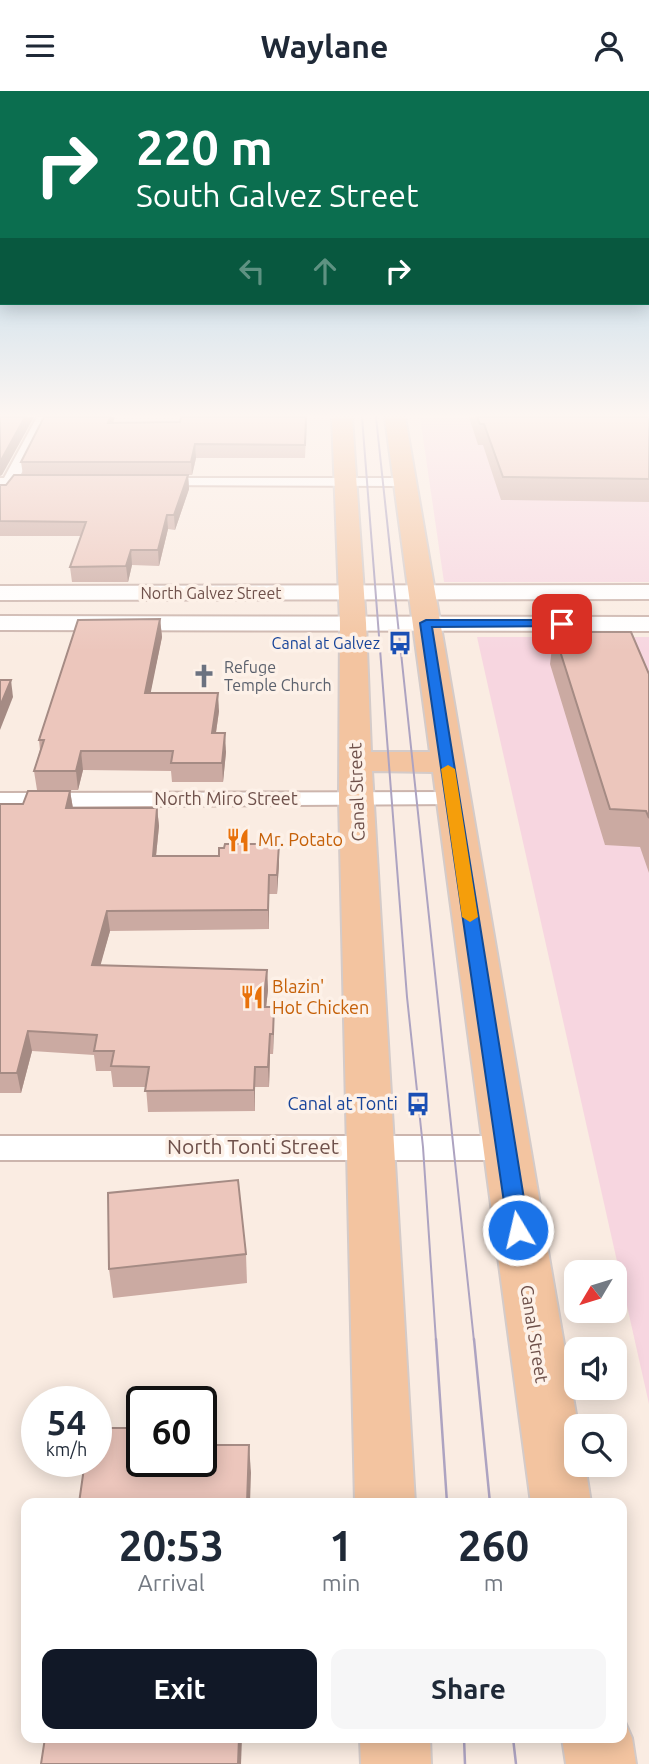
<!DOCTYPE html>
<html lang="en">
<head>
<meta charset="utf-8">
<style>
	body { margin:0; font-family:Ubuntu,sans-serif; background:#f6f6f7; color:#1f2937; height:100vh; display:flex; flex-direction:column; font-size:26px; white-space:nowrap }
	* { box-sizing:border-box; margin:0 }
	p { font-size:23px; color:#747a83 }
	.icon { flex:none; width:38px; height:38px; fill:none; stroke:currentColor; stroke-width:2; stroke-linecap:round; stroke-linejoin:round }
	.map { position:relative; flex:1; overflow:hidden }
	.sheet { position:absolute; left:21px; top:1407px; width:606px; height:245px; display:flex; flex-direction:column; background:#fff; border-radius:14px; box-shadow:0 4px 18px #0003 }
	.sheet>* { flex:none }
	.top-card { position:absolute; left:0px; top:0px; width:649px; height:214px; box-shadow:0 4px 18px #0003; background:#0b6e4f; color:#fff; overflow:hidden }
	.needle { width:46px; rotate:232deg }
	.controls { position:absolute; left:564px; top:1169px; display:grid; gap:14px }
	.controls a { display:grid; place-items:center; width:63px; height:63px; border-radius:14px; background:#fff; box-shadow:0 4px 18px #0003; font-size:35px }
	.speed { position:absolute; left:21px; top:1295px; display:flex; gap:14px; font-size:35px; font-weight:700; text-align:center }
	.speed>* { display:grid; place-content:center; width:91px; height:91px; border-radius:50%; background:#fff; box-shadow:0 4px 18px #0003; line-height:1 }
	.speed small { font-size:18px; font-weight:400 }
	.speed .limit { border:4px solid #111; border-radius:10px; background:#fff; color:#111 }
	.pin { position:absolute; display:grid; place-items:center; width:60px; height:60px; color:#fff; margin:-30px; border-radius:14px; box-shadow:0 4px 10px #0006 }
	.me { position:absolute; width:77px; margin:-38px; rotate:351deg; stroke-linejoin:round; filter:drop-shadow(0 0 5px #0008) }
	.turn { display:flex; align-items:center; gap:24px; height:147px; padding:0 21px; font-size:32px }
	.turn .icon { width:91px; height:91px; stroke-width:2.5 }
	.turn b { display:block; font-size:49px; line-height:60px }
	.lanes { display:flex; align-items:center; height:66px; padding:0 21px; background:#0003; justify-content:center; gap:35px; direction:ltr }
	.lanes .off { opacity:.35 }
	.eta { display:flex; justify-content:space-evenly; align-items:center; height:119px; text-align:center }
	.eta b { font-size:42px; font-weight:600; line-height:49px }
	.primary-button { display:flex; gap:14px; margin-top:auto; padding:14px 21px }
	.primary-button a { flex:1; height:80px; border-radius:14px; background:#111827; color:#fff; font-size:28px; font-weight:600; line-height:80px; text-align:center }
	.primary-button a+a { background:#f6f6f7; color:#1f2937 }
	header { display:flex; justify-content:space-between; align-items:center; height:91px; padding:0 21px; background:#fff; font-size:32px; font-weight:600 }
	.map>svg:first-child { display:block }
	.medical { fill:#f7d6e0 }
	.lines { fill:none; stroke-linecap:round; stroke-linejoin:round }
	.minor-casing { stroke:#ccb5ad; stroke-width:4 }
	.tertiary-casing { stroke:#ccb5ad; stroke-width:4 }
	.primary-casing { stroke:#d4cbc9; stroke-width:4 }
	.minor { fill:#fff; fill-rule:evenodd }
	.tertiary { fill:#fff; fill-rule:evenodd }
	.primary { fill:#f3c4a0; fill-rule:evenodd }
	.tram-far1 { stroke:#ada3c1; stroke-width:2 }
	.tram { stroke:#ada3c1; stroke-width:2.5 }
	.wall { fill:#cbaaa2 }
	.shaded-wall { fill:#a58b84 }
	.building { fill:#ecc6bc; stroke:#a58b84; stroke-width:2 }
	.route { fill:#1a73e8; stroke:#114b97; stroke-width:2 }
	.slow { fill:#f59e0b }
	.labels { text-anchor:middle; stroke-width:7; stroke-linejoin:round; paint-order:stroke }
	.far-street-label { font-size:16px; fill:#6f514b; stroke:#fdf1e8 }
	.far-transit-label { font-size:16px; fill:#164399; stroke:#fdf1e8; text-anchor:end }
	.far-worship-label { font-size:16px; fill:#5b616d; stroke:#fdf1e8; text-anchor:start }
	.street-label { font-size:18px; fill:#6f514b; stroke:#fdf1e8 }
	.food-label { font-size:18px; fill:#c56008; stroke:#fdf1e8; text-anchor:start }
	.transit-label { font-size:18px; fill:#164399; stroke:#fdf1e8; text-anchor:end }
	.near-street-label { font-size:21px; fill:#6f514b; stroke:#fdf1e8 }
</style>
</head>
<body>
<header><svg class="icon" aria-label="menu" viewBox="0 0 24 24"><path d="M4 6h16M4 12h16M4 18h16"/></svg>Waylane<svg class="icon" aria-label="person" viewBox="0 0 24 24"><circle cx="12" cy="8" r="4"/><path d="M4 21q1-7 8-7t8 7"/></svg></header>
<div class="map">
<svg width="649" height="1673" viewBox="0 0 649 1673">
	<rect width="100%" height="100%" fill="#faece2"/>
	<g class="medical">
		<path d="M420 326H649V491H444Z"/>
		<path d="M477 546H649V1313Z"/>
	</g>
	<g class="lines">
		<g class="minor-casing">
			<g id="minor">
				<path d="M37 326H50L19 387H44L51 391 44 395H14L8 405 0 406V387H4Z"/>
				<path d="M152 387H405L412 391 405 395 147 394 145 391Z"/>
				<path d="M452 701 460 703 463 708 460 713 0 716V702Z"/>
				<path d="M0 1045H505L516 1049 521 1057 516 1065 505 1069H0Z"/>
			</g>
		</g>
		<g class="tertiary-casing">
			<g id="tertiary">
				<path d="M649 494V508L0 509V495Z"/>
				<path d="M0 525 649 526V540L0 539Z"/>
			</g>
		</g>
		<g class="primary-casing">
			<g id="primary">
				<path d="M332 326H352L366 532 371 661H430L385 326H405L578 1335H576V1374H585L591 1412H531L433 681 372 680 415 1412H355L339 708 340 532Z"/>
				<path d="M621 1622 632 1647 636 1673H566L562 1647H621Z"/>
				<path d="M360 1647H430L431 1673H361Z"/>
			</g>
		</g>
		<use href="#minor" class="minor"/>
		<use href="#tertiary" class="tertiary"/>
		<use href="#primary" class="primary"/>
		<g class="tram-far1">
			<path d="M362 326 407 906 423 1056 436 1250"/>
			<path d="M376 326 474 1250"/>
		</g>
		<g class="tram">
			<path d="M436 1248 447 1412"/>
			<path d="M474 1248 490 1412"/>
			<path d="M464 1647 465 1673"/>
			<path d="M513 1647 516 1673"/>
		</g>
	</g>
	<g class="wall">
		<path d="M181 326H307L305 367H196L192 384H188L189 398 175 439 168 438 159 475 132 474 128 491H72L70 476 81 445H0V394H6L23 384 21 371 113 332 180 331Z"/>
		<path d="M469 326H649V411L501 409 483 354H478Z"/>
		<path d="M160 528 162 546 150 602 219 620 216 642 226 661 223 691H172L171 680 83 679 78 699H37L34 680 40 659 39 649Z"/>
		<path d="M554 541 649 583V782L640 756 605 754 550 573Z"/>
		<path d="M70 700 73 717H157L159 735 156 765 279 772 277 803H269V838L110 840 100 874 267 879 268 899 266 916H274L273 963H270L269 996H255V1020L148 1021 146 996H113L111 980H96L94 964 32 960 21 1002H0V713H23Z"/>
		<path d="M246 1163 247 1192 113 1207 109 1178Z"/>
	</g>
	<g class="shaded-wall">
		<path d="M25 326H34L2 384 0 385V371Z"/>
		<path d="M110 326H115L109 344 108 332Z"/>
		<path d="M195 353 196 367 192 384 191 371Z"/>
		<path d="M188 384 189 398 175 439 174 424Z"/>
		<path d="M167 424 168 438 159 475 158 459Z"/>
		<path d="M131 459 132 474 128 491 126 475Z"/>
		<path d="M160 528 162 546 147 620 145 602Z"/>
		<path d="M11 589 13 606 0 639V615Z"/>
		<path d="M218 602 219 620 213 661 212 642Z"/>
		<path d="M225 642 226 661 223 691 222 672Z"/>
		<path d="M81 660 83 679 78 699 76 680Z"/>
		<path d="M70 700 73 718 66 717Z"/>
		<path d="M157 717 159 735 154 784 153 765Z"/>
		<path d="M279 753V772L277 803V784Z"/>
		<path d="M269 784V838L268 819Z"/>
		<path d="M107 820 110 840 95 894 92 874Z"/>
		<path d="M267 879 268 899 264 936 263 916Z"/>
		<path d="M274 916V936L273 963V943Z"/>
		<path d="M28 940 32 960 21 1002 17 982Z"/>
		<path d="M270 943V963L269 996 268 976Z"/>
		<path d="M255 976V1020L254 999Z"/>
		<path d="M249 1354 251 1382 250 1412H247Z"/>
		<path d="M239 1647H242L241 1673H238Z"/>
	</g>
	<g class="building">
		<path d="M0 326H25L0 371Z"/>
		<path d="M44 326H110L108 332 180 331 181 326H306L305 354 195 353 191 371H21Z"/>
		<path d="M477 326H649V388L503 386 484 333H480Z"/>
		<path d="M14 384H188L174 424H167L158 459H131L126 475 70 476 86 431 0 430V394H6Z"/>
		<path d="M160 528 145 602H218L212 642H225L222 672H171L173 660H81L76 680H34L44 649H39L78 529Z"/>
		<path d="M554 541H631L649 583V727L646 720 610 718Z"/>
		<path d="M0 589H11L0 615Z"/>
		<path d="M28 700H70L66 717H157L153 765H219V757H224L225 753H279L277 784H269L268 819 107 820 92 874 267 879 263 916H274L273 943H270L268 976H255L254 999 145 1000 149 976 111 975 114 960H94L97 944 28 940 17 982H0V713H23Z"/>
		<path d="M238 1089 246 1163 109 1178 108 1102Z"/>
		<path d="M96 1337H142V1370H201V1354H249L247 1412H79L85 1370H96Z"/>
		<path d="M45 1647H239L238 1673H41Z"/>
	</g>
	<linearGradient id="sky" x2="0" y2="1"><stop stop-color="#95c6e4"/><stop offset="0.58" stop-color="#fdf6f2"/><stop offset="1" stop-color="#fdf6f2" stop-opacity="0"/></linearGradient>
	<rect width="649" height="560" fill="url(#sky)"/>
	<path class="route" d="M562 529 566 530V535L432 536 529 1139 525 1145 518 1147 511 1145 508 1139 420 532 426 529Z"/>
	<path class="slow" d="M448 674 455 678 478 826 470 831 462 826 441 678Z"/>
	<defs>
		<g id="bus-bare" transform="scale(1.89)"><path d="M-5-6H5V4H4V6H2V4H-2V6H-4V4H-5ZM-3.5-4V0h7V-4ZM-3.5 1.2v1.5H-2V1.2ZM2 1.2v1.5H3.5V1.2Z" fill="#1a4fb4" stroke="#fdf1e8" stroke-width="2.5" paint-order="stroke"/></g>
		<g id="church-bare" transform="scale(1.89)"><path d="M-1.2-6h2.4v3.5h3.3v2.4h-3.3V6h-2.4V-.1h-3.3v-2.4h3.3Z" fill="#6b7280" stroke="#fdf1e8" stroke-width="2.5" paint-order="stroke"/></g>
		<g id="restaurant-bare" transform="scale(1.89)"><path d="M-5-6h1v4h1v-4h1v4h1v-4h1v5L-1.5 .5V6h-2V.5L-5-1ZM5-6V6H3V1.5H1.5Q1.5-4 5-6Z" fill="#e8710a" stroke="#fdf1e8" stroke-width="2.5" paint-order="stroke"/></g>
	</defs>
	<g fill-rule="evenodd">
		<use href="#bus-bare" x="400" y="552"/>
		<use href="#church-bare" x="204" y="585"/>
		<use href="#restaurant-bare" x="238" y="749"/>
		<use href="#restaurant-bare" x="252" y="906"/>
		<use href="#bus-bare" x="418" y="1013"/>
	</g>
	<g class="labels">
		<g class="far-street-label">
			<text x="211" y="508">North Galvez Street</text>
		</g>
		<g class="far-transit-label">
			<text x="380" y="558">Canal at Galvez</text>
		</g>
		<g class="far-worship-label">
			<text x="224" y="582">Refuge<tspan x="224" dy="18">Temple Church</tspan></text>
		</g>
		<g class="street-label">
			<text transform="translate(357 701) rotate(-92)" y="6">Canal Street</text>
			<text x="226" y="714">North Miro Street</text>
			<text transform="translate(534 1243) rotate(81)" y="6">Canal Street</text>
		</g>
		<g class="food-label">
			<text x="258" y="755">Mr. Potato</text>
			<text x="272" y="902">Blazin'<tspan x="272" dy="21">Hot Chicken</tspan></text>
		</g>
		<g class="transit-label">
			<text x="398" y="1019">Canal at Tonti</text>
		</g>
		<g class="near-street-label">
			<text x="253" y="1063">North Tonti Street</text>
		</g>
	</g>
</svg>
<div class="controls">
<a><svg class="needle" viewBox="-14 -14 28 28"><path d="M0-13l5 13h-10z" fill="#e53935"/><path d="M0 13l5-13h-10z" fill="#747a83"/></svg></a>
<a><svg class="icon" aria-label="sound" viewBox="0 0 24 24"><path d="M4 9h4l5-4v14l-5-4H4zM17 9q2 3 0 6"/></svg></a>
<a><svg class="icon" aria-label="search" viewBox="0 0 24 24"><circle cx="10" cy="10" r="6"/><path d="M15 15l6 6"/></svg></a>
</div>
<div class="speed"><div>54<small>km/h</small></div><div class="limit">60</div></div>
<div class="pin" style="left:562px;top:533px;background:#d93025"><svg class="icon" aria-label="arrive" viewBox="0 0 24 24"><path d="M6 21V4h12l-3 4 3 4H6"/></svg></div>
<svg class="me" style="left:518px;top:1139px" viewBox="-20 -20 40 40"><circle r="17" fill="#1a73e8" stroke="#fff" stroke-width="3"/><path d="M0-11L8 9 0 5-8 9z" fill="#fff"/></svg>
<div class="top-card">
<div class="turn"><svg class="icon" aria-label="right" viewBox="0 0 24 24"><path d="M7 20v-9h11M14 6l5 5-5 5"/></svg><div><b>220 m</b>South Galvez Street</div></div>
<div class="lanes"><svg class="icon off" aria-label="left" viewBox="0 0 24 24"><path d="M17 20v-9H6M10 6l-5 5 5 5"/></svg><svg class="icon off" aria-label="ahead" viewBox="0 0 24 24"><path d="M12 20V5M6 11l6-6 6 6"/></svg><svg class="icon" aria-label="right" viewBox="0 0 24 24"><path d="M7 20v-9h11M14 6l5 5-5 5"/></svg></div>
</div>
<section class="sheet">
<div class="eta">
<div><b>20:53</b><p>Arrival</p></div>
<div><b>1</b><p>min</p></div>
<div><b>260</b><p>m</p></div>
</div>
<div class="primary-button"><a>Exit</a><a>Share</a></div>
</section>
</div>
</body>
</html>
